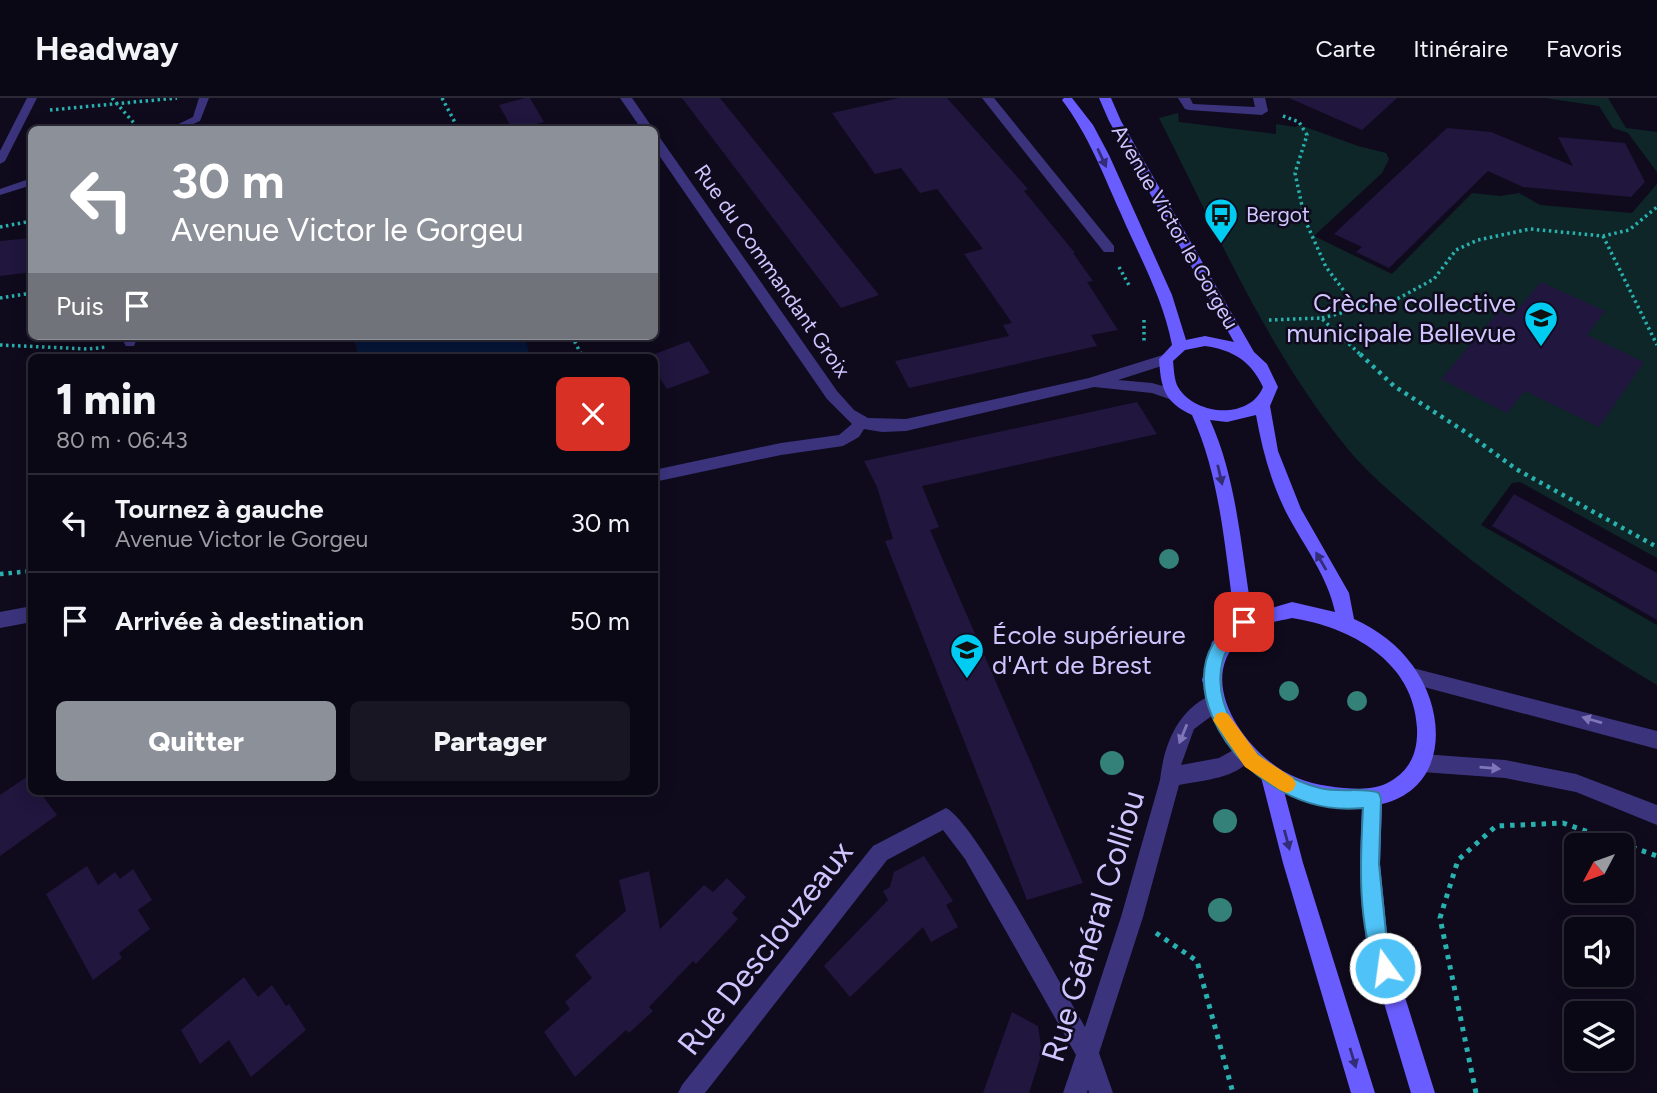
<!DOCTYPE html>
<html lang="fr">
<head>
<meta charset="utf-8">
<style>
	body { margin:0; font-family:Figtree,sans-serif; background:#191623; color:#f1f3f6; height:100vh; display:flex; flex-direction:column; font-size:26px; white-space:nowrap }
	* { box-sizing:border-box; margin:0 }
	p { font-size:23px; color:#9a9aa1 }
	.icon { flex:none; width:38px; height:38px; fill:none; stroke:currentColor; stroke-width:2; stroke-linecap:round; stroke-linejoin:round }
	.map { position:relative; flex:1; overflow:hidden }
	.panel { position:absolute; left:28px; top:256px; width:630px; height:441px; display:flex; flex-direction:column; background:#0b0816; border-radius:10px; box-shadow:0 4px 18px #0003,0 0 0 2px #2b2935 }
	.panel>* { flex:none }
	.top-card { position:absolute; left:28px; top:28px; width:630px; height:214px; border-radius:10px; box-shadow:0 4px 18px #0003,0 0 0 2px #2b2935; background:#8c9099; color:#fff; overflow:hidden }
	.needle { width:46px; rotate:229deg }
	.buttons { position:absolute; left:1564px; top:735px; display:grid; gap:14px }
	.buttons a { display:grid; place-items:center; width:70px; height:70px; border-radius:10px; background:#0b0816; box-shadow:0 4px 18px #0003,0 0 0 2px #2b2935; font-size:35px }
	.pin { position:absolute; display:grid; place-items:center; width:60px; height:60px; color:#fff; margin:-30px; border-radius:14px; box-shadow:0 4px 10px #0006 }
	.me { position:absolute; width:77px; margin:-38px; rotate:346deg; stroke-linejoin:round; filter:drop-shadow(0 0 5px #0008) }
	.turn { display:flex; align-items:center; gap:24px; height:147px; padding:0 28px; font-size:32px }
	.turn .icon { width:91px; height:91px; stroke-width:2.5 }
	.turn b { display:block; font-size:49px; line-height:60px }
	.then { display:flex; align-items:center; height:66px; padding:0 28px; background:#0003; gap:14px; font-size:26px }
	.round { display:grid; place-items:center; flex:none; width:74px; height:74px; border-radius:10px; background:#191623 }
	.head { display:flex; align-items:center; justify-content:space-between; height:119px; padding:0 28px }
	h1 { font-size:42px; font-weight:800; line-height:52px }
	.cta { display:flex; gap:14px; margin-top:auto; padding:14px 28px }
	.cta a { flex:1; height:80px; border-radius:10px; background:#8c9099; color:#fff; font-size:28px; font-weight:800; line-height:80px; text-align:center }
	.cta a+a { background:#191623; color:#f1f3f6 }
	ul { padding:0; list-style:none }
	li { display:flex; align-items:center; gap:21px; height:98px; padding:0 28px; border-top:2px solid #2b2935 }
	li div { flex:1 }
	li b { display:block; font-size:26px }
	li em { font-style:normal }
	header { display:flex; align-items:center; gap:42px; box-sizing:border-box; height:98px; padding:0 35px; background:#0b0816; border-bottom:2px solid #2b2935 }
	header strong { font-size:33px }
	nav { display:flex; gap:38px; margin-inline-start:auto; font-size:24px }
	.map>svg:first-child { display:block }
	.green { fill:#0e2627 }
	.water { fill:#071639 }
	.building { fill:#20163e }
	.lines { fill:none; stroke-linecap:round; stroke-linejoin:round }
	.path-far2 { stroke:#29b1b0; stroke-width:3.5; stroke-dasharray:2.5 3.5; stroke-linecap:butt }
	.path-far1 { stroke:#29b1b0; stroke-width:4.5; stroke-dasharray:3.5 5; stroke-linecap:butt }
	.path { stroke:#29b1b0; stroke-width:5; stroke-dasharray:4.5 6; stroke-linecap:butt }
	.service { fill:#3b347d; fill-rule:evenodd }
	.minor { fill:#3b347d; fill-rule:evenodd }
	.tertiary { fill:#3b347d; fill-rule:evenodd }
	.secondary { fill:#6a5dff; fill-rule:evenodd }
	.tree { fill:#338179 }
	.oneway { fill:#332c77 }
	.oneway2 { fill:#7e76b8 }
	.route { fill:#4fc3f7; stroke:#337fa1; stroke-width:2 }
	.slow { fill:#f59e0b }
	.labels { text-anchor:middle; stroke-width:5; stroke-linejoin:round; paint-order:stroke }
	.far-poi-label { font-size:21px; fill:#d0c6ff; stroke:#0f0b1d; text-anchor:start }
	.far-street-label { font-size:21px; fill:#d0c6ff; stroke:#0f0b1d }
	.poi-label { font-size:26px; fill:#d0c6ff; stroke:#0f0b1d; text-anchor:end }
	.near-street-label { font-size:32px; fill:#d0c6ff; stroke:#0f0b1d }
</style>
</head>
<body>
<header>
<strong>Headway</strong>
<nav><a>Carte</a><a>Itinéraire</a><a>Favoris</a></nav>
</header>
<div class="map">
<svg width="1657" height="995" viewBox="0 0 1657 995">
	<rect width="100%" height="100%" fill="#0f0b1d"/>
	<g class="green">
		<path d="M1545 0H1608L1626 30 1657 34V74L1628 35 1613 30 1599 8Z"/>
		<path d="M1178 15 1179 24 1276 36V26L1295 29 1300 27 1358 48 1386 55 1389 61 1382 75 1314 138 1392 176 1472 95 1500 98 1519 95 1540 107 1632 115 1657 86V460L1520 384 1512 385 1481 427 1657 527V587C1574 537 1497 486 1424 423 1398 400 1369 377 1347 350 1267 252 1216 132 1159 20Z"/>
	</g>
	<path class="water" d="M353 238H523L528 249V259H359Z"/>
	<g class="building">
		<path d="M525 0H530L544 24 513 32 499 7Z"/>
		<path d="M682 0H720L879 197 841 210Z"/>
		<path d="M899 0H947L1028 91 1024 93 1075 155H1073L1093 183 1087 184 1118 232 1091 237 1097 248 909 290 895 263 1009 238 1003 227 1012 225 964 156 983 151 937 91 920 95 901 70 875 76 832 15Z"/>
		<path d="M1289 0H1397L1362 32Z"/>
		<path d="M1447 30 1491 34 1573 68 1558 39 1625 45 1645 84 1631 99 1523 89 1488 73 1389 170 1356 154 1362 149 1334 136Z"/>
		<path d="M32 140V174L0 178V143Z"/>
		<path d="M1541 184 1605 213 1587 237 1644 264 1599 329 1525 293 1507 315 1441 281 1499 213 1511 219Z"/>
		<path d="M689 243 710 275 667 291 654 271V259H647Z"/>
		<path d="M1137 304 1157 336 922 388 939 429 930 432 1083 785 1027 802 885 443 893 441 877 389 864 363Z"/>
		<path d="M1514 396 1657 475V522L1492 428Z"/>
		<path d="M28 678 32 683V693H39L57 717 0 758V697Z"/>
		<path d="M924 758 953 803 946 807 958 829 931 844 923 829 850 899 824 868 888 802 883 793 890 789 894 774Z"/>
		<path d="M87 768 98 787 115 774 120 781 133 771 152 802 138 812 150 831 119 855 122 860 93 882 46 796Z"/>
		<path d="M649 773 660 831 704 787 713 794 727 780 746 799 732 815 738 821 696 866 693 863 649 909 653 913 629 935 626 932 575 979 544 934 570 911 565 904 592 880 575 857 626 813 619 782Z"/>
		<path d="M244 879 258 899 272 887 286 908 289 906 306 932 251 979 229 942 200 966 181 932Z"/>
		<path d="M1012 914 1038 928 1042 954 1029 995H983Z"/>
	</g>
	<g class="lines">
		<g class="path-far2">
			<path d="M112 0 140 32"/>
			<path d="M442 0 459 32"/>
			<path d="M50 12 177 0"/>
			<path d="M1283 18 1299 24 1307 37 1295 75 1305 122 1326 169 1357 210"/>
			<path d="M0 129 32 123"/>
			<path d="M1603 138 1657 247"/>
			<path d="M1119 169 1130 189"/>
			<path d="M0 200 32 195"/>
			<path d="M1322 220 1399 200 1434 181 1456 152 1478 142 1530 131 1603 138 1629 132 1657 109"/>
			<path d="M1144 222V244"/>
			<path d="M1269 222 1321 220 1362 258"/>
			<path d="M572 238 582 258"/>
			<path d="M0 247 88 251 107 249"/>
		</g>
		<g class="path-far1">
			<path d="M581 256 583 259"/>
			<path d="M1360 256 1394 288 1467 335 1516 371 1657 449"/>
			<path d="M0 476 32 473"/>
		</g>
		<g class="path">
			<path d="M1156 835 1197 863 1233 995"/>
			<path d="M1476 995 1440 820 1458 762 1496 728 1563 725 1657 758"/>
		</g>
		<g class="service">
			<path d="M27 0H37L5 63 0 66V53Z"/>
			<path d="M199 0H209L200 23 180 32H166L193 19Z"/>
			<path d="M32 80V87L0 97V91Z"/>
			<path d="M126 238H138L134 248H126L124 245Z"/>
		</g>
		<g class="minor">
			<path d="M620 0H632L654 32H642Z"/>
			<path d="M982 0H994L1114 148V154H1104Z"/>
			<path d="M1178 0H1190L1193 6 1255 9 1253 0H1265L1268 13 1262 17 1189 12 1185 11Z"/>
			<path d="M654 37H658L837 293 854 312 868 320 906 321 1089 280 1166 256 1173 261 1171 265 1118 282 1152 285 1177 292 1180 296 1172 302 1152 295 1094 289 906 333 882 334 864 331 859 339 843 348 781 357 654 384V372L781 345 839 337 852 326 827 301 654 50Z"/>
			<path d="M32 508V524L0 530V514Z"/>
			<path d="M1214 596 1221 599 1223 605 1221 611 1194 631 1181 667 1219 660 1244 646 1251 649 1254 655C1242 681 1202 682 1179 687L1143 819 1099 955 1113 995H1089L1088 991 1087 995H1063L1076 957 965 761 943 732 887 762 705 995H678L682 987 873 748 946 710C973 721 1064 893 1085 929L1121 819 1160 682C1164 646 1178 610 1214 596Z"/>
		</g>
		<g class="tertiary">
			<path d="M1409 569 1657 633V651L1409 585 1402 583 1400 577 1402 571Z"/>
			<path d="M1422 656 1505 662 1576 676 1657 707V727L1576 694 1505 680 1422 674 1415 672 1412 665 1415 658Z"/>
		</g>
		<path class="secondary" d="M1064 0H1072L1093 27 1109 57 1172 197 1186 242 1205 238 1234 244 1109 23 1099 0H1111L1121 23 1254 254 1267 266 1278 289 1270 308 1278 353 1301 411 1349 495 1354 521C1378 532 1398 547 1413 568 1447 615 1448 690 1382 706L1380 766 1388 845 1435 995H1411L1366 845 1360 766 1362 710 1317 707 1284 693 1303 765 1375 995H1351L1283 765 1261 679 1236 658 1214 624 1202 582 1212 544 1235 523C1225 454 1221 381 1192 317 1164 304 1161 290 1159 261L1172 247C1163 200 1140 160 1121 116 1103 76 1089 38 1062 2ZM1205 248C1233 252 1251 263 1263 289 1250 322 1195 318 1178 289 1174 282 1174 271 1173 263L1185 252ZM1256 317C1262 351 1271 385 1287 416 1304 448 1328 479 1335 514L1292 504 1252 516C1241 451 1237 381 1210 322L1227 324ZM1292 520C1350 529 1414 563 1417 630 1418 653 1411 671 1391 683 1377 692 1360 691 1344 690 1322 688 1302 684 1283 673 1242 648 1197 583 1239 542 1243 539 1247 533 1251 531 1263 525 1279 523 1292 520Z"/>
	</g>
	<g class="tree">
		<circle cx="1169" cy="461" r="10"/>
		<circle cx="1289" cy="593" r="10"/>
		<circle cx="1357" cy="603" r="10"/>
		<circle cx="1112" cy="665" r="12"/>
		<circle cx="1225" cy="723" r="12"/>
		<circle cx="1220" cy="812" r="12"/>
	</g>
	<defs><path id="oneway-solid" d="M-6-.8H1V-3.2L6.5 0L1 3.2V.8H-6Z" transform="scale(1.75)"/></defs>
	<g class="oneway">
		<use href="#oneway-solid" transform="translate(1102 60) rotate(65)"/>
		<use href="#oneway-solid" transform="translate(1220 377) rotate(77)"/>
		<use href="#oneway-solid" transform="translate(1321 463) rotate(-120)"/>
		<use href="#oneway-solid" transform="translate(1287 742) rotate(75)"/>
		<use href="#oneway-solid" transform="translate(1353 960) rotate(73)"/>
	</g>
	<g class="oneway2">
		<use href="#oneway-solid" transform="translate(1592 622) rotate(-164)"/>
		<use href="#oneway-solid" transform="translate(1183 636) rotate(112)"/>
		<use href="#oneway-solid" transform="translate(1490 670) rotate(5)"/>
	</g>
	<path class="route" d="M1244 517 1250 519 1252 524C1245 539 1228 544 1223 561 1207 621 1266 677 1320 690 1338 695 1366 689 1379 695L1381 701 1379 766 1387 845 1395 870 1392 877 1385 880 1378 877C1357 826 1360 765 1363 710 1299 717 1237 675 1212 618 1202 595 1200 568 1213 546 1221 533 1230 522 1244 517Z"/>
	<path class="slow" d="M1222 614 1228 616 1258 657 1293 680 1296 686 1293 692 1287 695 1280 692 1245 669 1213 622 1216 616Z"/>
	<defs>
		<g id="bus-pin" transform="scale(1.75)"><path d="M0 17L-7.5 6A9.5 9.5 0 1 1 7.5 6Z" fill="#00cbf1" stroke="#0f0b1d"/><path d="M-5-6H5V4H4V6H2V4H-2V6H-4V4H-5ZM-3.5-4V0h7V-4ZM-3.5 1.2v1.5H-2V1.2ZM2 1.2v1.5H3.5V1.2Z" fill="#111"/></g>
		<g id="school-pin" transform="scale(1.75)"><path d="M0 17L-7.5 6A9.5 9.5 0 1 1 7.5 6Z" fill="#00cbf1" stroke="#0f0b1d"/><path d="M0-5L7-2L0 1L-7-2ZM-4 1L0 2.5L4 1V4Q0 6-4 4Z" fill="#111"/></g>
	</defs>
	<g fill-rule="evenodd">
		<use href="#bus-pin" x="1221" y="117"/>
		<use href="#school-pin" x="1541" y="220"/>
		<use href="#school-pin" x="967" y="552"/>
	</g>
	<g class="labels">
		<g class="far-poi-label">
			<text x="1246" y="124">Bergot</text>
		</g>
		<g class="far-street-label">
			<text transform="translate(1175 129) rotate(60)" y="7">Avenue Victor le Gorgeu</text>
			<text transform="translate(772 173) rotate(55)" y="7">Rue du Commandant Groix</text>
		</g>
		<g class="poi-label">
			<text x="1516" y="214">Crèche collective<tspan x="1516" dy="30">municipale Bellevue</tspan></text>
			<text x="992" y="546" text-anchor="start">École supérieure<tspan x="992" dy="30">d'Art de Brest</tspan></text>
		</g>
		<g class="near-street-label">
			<text transform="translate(1093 828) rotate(-73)" y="11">Rue Général Colliou</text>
			<text transform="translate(765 850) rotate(-52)" y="11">Rue Desclouzeaux</text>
		</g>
	</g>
</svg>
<div class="buttons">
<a><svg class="needle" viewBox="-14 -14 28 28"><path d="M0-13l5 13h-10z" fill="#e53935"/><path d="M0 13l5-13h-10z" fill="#9a9aa1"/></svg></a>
<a><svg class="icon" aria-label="sound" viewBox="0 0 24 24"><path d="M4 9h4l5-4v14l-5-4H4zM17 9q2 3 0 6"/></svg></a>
<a><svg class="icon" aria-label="layers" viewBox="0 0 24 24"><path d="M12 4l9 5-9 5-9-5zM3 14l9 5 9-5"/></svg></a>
</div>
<div class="pin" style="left:1244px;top:524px;background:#d93025"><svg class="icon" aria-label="arrive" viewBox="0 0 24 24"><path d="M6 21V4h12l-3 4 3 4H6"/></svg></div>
<svg class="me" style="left:1385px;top:870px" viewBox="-20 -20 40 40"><circle r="17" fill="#4fc3f7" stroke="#fff" stroke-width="3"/><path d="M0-11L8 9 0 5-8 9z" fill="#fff"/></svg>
<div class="top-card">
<div class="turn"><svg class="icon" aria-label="left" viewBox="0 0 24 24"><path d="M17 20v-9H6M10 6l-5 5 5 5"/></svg><div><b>30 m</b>Avenue Victor le Gorgeu</div></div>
<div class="then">Puis<svg class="icon" aria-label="arrive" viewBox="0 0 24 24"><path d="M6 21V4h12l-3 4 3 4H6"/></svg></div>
</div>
<section class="panel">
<div class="head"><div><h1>1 min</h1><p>80 m · 06:43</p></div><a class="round" style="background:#d93025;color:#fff"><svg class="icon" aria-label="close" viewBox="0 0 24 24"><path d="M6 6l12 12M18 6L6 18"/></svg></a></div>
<ul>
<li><svg class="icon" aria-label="left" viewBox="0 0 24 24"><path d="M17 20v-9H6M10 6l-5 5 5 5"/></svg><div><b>Tournez à gauche</b><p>Avenue Victor le Gorgeu</p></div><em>30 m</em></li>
<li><svg class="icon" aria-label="arrive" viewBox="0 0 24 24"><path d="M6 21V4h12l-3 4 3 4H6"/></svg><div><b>Arrivée à destination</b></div><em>50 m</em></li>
</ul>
<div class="cta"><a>Quitter</a><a>Partager</a></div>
</section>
</div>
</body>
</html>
